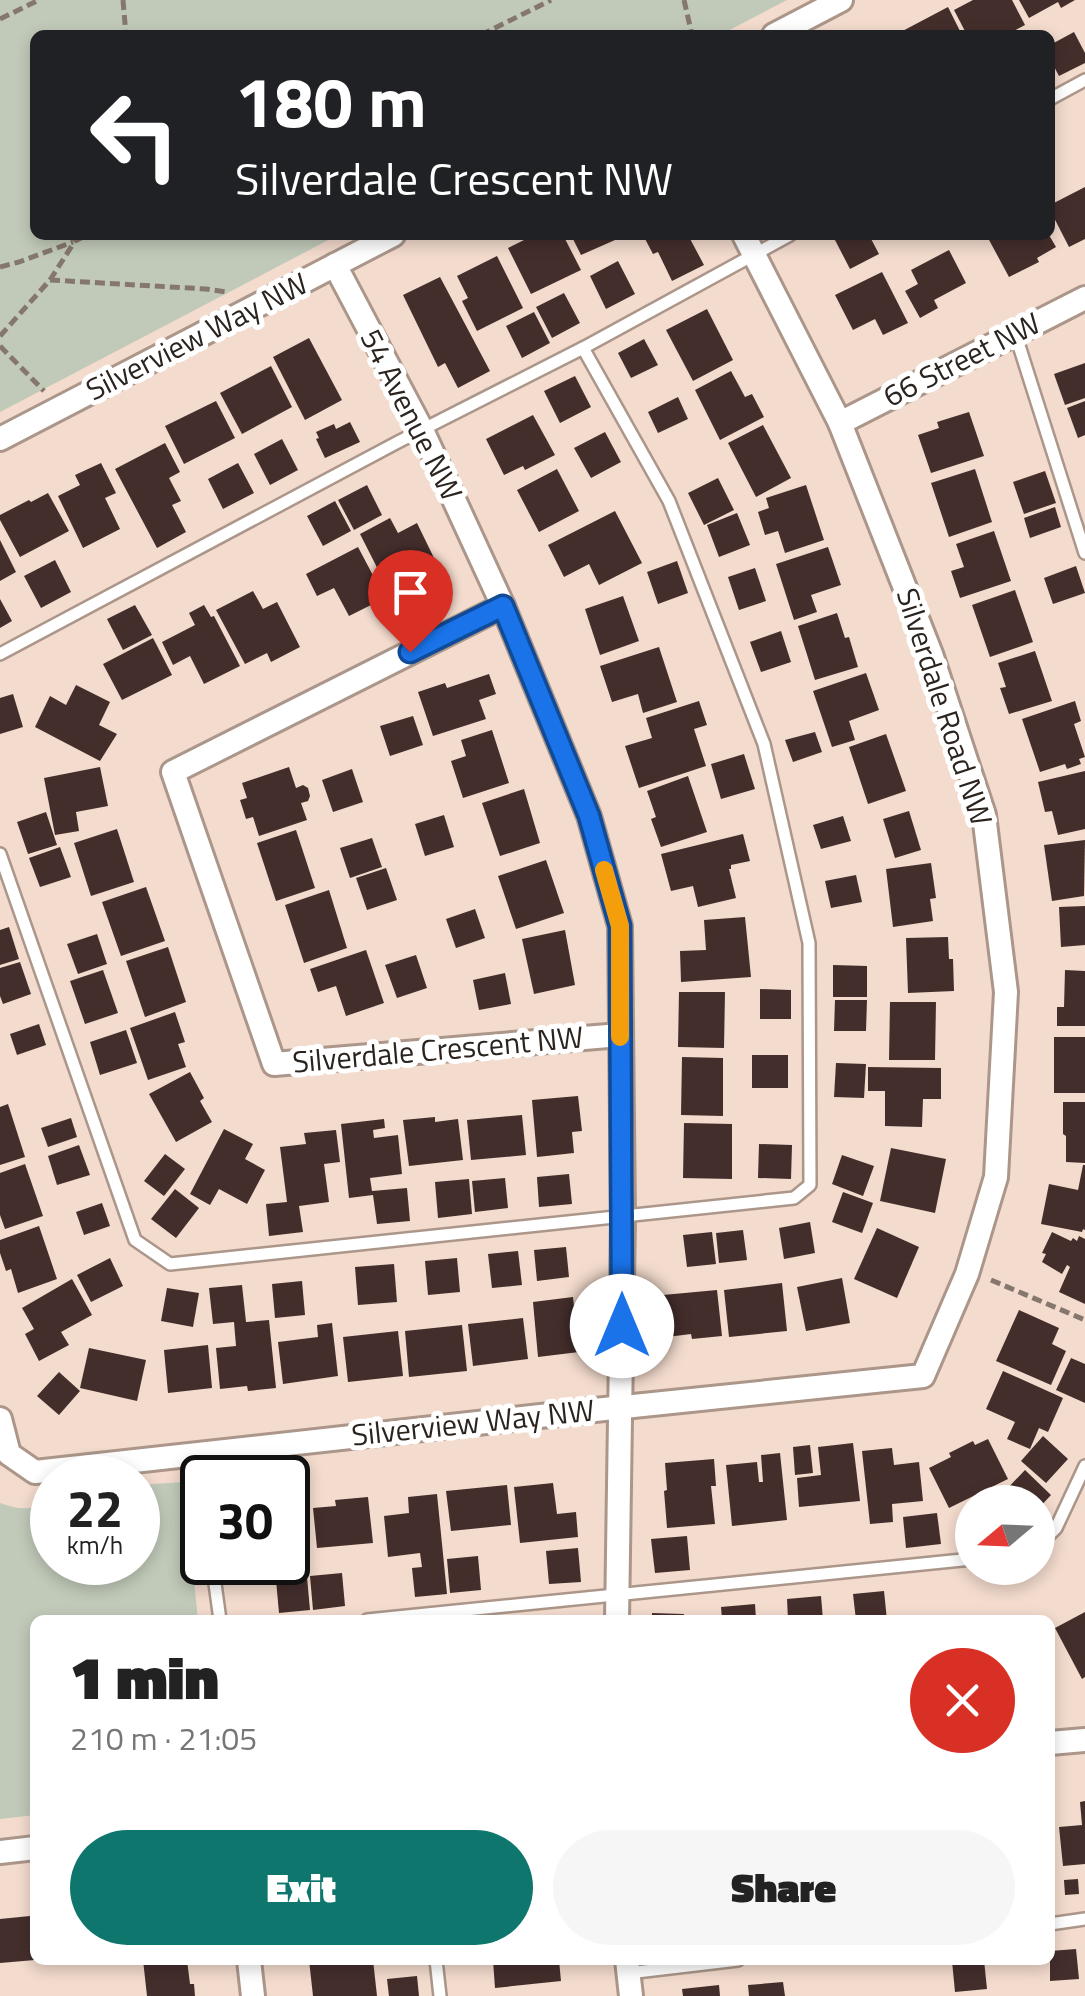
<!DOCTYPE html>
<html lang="en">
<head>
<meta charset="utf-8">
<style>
	body { margin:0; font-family:"Titillium Web",sans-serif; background:#f6f6f6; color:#222; height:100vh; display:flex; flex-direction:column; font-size:38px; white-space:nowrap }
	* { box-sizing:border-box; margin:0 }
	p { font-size:32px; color:#767676 }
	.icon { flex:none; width:55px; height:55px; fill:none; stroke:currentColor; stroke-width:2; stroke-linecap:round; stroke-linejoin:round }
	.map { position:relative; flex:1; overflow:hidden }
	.sheet { position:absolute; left:30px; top:1615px; width:1025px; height:350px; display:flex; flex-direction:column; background:#fff; border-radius:15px; box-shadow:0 5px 15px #0003 }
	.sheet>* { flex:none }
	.guide { position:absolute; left:30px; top:30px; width:1025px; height:210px; border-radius:15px; box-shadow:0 5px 15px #0003; background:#202124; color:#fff; overflow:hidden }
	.needle { width:65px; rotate:251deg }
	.fabs { position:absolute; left:955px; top:1485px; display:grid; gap:20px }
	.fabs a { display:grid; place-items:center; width:100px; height:100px; border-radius:50%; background:#fff; box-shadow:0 5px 15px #0003; font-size:50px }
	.speed { position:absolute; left:30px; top:1455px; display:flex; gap:20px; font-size:50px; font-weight:700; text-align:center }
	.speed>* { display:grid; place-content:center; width:130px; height:130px; border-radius:50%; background:#fff; box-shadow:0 5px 15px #0003; line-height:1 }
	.speed small { font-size:25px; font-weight:400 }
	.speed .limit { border:5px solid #111; border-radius:15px; background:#fff; color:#111 }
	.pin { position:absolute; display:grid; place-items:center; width:85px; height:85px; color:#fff; margin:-102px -42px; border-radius:50% 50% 50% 0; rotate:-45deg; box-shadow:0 0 10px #0007 }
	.pin .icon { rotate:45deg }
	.me { position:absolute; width:110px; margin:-55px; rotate:0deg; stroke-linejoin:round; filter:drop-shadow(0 0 8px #0008) }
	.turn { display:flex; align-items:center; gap:35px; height:210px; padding:0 40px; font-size:45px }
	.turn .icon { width:130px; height:130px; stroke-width:2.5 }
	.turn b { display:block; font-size:70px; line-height:85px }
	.round { display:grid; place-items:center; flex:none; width:105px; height:105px; border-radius:52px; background:#f6f6f6 }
	.summary { display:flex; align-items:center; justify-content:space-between; height:170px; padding:0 40px }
	h1 { font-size:60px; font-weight:800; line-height:75px }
	.cta { display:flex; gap:20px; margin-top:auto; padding:20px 40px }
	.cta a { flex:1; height:115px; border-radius:60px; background:#0f766e; color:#fff; font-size:40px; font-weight:800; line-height:115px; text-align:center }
	.cta a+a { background:#f6f6f6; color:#222 }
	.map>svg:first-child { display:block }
	.green { fill:#c1cab9 }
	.building { fill:#442e2c }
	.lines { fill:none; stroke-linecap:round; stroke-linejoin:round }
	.service-casing { stroke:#ab9689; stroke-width:16 }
	.minor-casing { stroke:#ab9689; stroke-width:28 }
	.path { stroke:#86776e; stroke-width:5; stroke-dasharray:10 5; stroke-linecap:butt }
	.service { stroke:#fff; stroke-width:11 }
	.minor { stroke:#fff; stroke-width:22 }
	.route-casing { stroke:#114b97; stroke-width:25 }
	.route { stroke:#1a73e8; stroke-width:18 }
	.slow { stroke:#f59e0b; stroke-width:18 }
	.labels { text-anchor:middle; stroke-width:10; stroke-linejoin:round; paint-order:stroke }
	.street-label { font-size:30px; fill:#2b231e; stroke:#fff }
</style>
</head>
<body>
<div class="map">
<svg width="1085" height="1996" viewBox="0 0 1085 1996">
	<rect width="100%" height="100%" fill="#f3dbcd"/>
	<g class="green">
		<path d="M0 0H787L720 35H35V235H338L0 412Z"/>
		<path d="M184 1482 198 1620H35V1815L0 1819V1503C21 1511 33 1510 52 1500V1562H138V1485Z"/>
	</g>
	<g class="building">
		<path d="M973 0H1012L1025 25 1006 35H967L954 10Z"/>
		<path d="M1019 0H1075L1061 8 1058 2 1029 18Z"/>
		<path d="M948 7 962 35H895Z"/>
		<path d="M1074 32 1085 53V63L1059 76 1050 59V45Z"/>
		<path d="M1085 187V239L1069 247 1050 210V205Z"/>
		<path d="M534 235H563L581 270 531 294 508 248Z"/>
		<path d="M571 235H620L614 238 615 240 581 255Z"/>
		<path d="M643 235H688L704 265 672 281 658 252 653 254Z"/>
		<path d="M846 235H869L879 254 850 269 835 240Z"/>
		<path d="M993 235H1049L1056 247 1037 258 1039 262 1009 277 988 238Z"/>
		<path d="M949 250 966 283 934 300 938 308 920 318 905 291 918 284 911 270Z"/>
		<path d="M497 256 523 308 477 331 462 301 468 298 457 276Z"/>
		<path d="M618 261 635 294 606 309 590 276Z"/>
		<path d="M882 272 908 323 883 335 875 319 853 330 835 295Z"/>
		<path d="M440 277 490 371 458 388 445 363 438 367 403 295Z"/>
		<path d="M564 293 580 323 552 338 536 307Z"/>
		<path d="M707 309 733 360 693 381 666 330Z"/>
		<path d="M534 312 550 343 522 358 506 326Z"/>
		<path d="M309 338 342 400 305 420 273 357Z"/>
		<path d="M644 339 658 365 631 378 618 353Z"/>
		<path d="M1085 363V398L1065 405 1054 374Z"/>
		<path d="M271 366 292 407 242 434 220 393Z"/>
		<path d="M731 371 745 397 752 394 764 417 720 440 695 390Z"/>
		<path d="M575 376 591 407 560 423 544 391Z"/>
		<path d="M678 397 688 419 658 433 648 412Z"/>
		<path d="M216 401 235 438 184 464 165 426Z"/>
		<path d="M1085 401V435L1078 438 1067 408Z"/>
		<path d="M969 412 984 456 931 473 918 435 939 428 937 422Z"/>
		<path d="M533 415 555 455 525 470 523 466 504 475 486 439Z"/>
		<path d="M350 422 360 442 325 458 316 439 319 438 316 432 334 424 336 429Z"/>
		<path d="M763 425 791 478 756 497 728 443Z"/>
		<path d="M605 432 621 462 591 478 574 448Z"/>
		<path d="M282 439 298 470 270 485 254 454Z"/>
		<path d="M165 443 180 472 169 478 181 501 172 505 186 532 157 548 115 469Z"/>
		<path d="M101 463 116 493 105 498 120 529 83 548 58 496 80 485 75 475Z"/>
		<path d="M238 463 254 493 223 509 208 479Z"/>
		<path d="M557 469 579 511 539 532 517 490Z"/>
		<path d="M975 469 992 522 949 537 931 483Z"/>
		<path d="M1045 471 1056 503 1024 514 1013 482Z"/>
		<path d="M718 478 734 510 704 525 688 493Z"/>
		<path d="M367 485 382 515 354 530 338 500Z"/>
		<path d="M806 485 824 540 785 553 778 531 765 535 758 512 769 508 766 498Z"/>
		<path d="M48 493 69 531 20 557 0 520V515L29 500 31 502Z"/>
		<path d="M335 501 351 531 323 546 307 516Z"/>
		<path d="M1055 507 1061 527 1030 538 1024 518Z"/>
		<path d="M615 511 642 563 599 585 589 564 564 577 548 545Z"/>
		<path d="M737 513 750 545 719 557 707 525Z"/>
		<path d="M390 518 398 533 417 523 434 558 413 569 417 577 428 571 432 579 393 599 360 534Z"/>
		<path d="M994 531 1011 581 960 598 951 571 964 567 956 544Z"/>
		<path d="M0 540 16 572 0 581Z"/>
		<path d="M358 547 385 598 349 616 334 588 317 596 306 574Z"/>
		<path d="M828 547 841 585 811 595 817 612 794 620 776 564Z"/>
		<path d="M55 560 71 592 41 608 24 576Z"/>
		<path d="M677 561 688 593 658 604 647 572Z"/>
		<path d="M1076 566 1085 593 1053 604 1044 578Z"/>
		<path d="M755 568 766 601 739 610 728 577Z"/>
		<path d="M1015 590 1033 642 990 657 972 605Z"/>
		<path d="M253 591 263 609 277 602 300 647 271 662 267 653 245 664 216 610Z"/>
		<path d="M623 596 639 641 600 655 585 609Z"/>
		<path d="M0 599 12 621 0 628Z"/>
		<path d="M135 605 152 635 123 650 107 619Z"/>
		<path d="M204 605 211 617 214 616 240 666 204 684 190 656 173 665 162 642 195 625 189 613Z"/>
		<path d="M837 613 845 638 849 637 858 667 815 680 798 626Z"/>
		<path d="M781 631 791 662 761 672 750 642Z"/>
		<path d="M153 638 172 675 122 700 103 664Z"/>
		<path d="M659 647 677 702 643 713 638 694 612 702 600 666Z"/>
		<path d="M1035 651 1052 701 1009 714 1000 688 1006 687 998 663Z"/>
		<path d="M866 673 879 710 849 721 855 740 832 747 813 691Z"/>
		<path d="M489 674 496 694 479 700 486 719 433 736 418 692 445 683 447 688Z"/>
		<path d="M76 685 110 702 99 725 117 734 100 761 35 727 50 696 66 705Z"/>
		<path d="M13 694 23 727 0 734V698Z"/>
		<path d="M699 701 707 725 694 729 706 766 639 788 625 746 652 738 646 718Z"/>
		<path d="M1075 701 1081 721 1074 724 1085 757 1079 759 1081 764 1067 769 1065 764 1040 772 1022 719Z"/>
		<path d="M413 716 423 745 390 756 380 726Z"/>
		<path d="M492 730 509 783 463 798 451 761 466 756 461 740Z"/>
		<path d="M815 732 822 752 793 762 785 740Z"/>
		<path d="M886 734 906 791 868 804 849 747Z"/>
		<path d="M744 754 755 789 721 799 711 764Z"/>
		<path d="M100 767 108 806 76 812 79 831 55 835 44 778Z"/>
		<path d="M289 767 296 788 303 785 308 788 310 796 308 801 301 803 307 820 259 836 253 817 246 819 240 800 247 798 242 783Z"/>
		<path d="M352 769 363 802 333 812 322 780Z"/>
		<path d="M1085 771V829L1058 835 1052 811 1045 812 1038 782Z"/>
		<path d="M688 776 707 832 661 847 651 819 656 817 647 791Z"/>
		<path d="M524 789 540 843 500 856 482 803Z"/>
		<path d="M909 811 921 850 895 858 883 819Z"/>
		<path d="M46 812 57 845 28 854 17 822Z"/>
		<path d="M444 815 454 847 425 856 415 824Z"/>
		<path d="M843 816 851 841 821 849 813 825Z"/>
		<path d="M117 829 134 882 91 896 74 843Z"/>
		<path d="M296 830 315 888 276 901 257 843Z"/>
		<path d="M743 834 750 861 731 865V869H729L736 898 698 907 693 886 671 891 661 854Z"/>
		<path d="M372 838 382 867 350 878 340 848Z"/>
		<path d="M1085 840 1084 896 1052 901 1044 845Z"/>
		<path d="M60 847 71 877 40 887 29 858Z"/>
		<path d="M546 860 564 913 516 929 498 876Z"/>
		<path d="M931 863 936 898 930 899 933 921 893 927 886 869Z"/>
		<path d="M386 868 397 900 367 910 356 878Z"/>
		<path d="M856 875 862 902 831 908 825 881Z"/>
		<path d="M146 887 165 941 121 956 102 902Z"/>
		<path d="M329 890 347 948 304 963 285 905Z"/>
		<path d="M1085 906V945L1061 947 1059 907Z"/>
		<path d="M475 909 485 938 456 948 446 919Z"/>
		<path d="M745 917 751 977 681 982 680 951 706 950 704 920Z"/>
		<path d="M9 927 19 959 0 965V930Z"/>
		<path d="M565 930 575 985 534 994 522 939Z"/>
		<path d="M97 934 107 964 78 974 67 944Z"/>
		<path d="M948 937 949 959H953L954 991 908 993 906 938Z"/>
		<path d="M168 947 186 1002 145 1017 126 961Z"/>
		<path d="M366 950 384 1003 346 1016 336 986 318 992 310 969Z"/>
		<path d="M416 955 427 988 397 998 385 965Z"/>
		<path d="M20 962 31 994 3 1004 0 996V968Z"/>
		<path d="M833 965 867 966V997H833Z"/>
		<path d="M103 970 118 1013 85 1024 70 981Z"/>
		<path d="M1065 970 1085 971V1026H1057V1007H1064Z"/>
		<path d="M505 973 511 1004 479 1010 473 980Z"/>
		<path d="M760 989 791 990V1019H760Z"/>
		<path d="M679 992H725L724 1048 678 1047Z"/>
		<path d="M835 1000H867L866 1031H834Z"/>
		<path d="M890 1002H936L935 1060H889Z"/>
		<path d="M175 1012 185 1042 178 1044 186 1067 148 1080 130 1028Z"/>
		<path d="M39 1024 46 1045 17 1055 10 1034Z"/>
		<path d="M126 1030 137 1063 100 1075 90 1042Z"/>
		<rect x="1054" y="1037" width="31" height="56"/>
		<rect x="752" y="1055" width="36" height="33"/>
		<path d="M682 1057 723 1058V1116L681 1115Z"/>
		<path d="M836 1063 866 1064 864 1098 834 1097Z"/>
		<path d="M868 1067 941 1068V1099H923L922 1127 885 1126V1091H868Z"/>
		<path d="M190 1072 204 1098 200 1101 212 1122 176 1142 149 1094Z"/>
		<path d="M578 1096 582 1131 572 1132 574 1153 537 1157 532 1100Z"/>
		<path d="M1063 1102H1085V1163L1066 1162V1136L1063 1134Z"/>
		<path d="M8 1104 25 1157 0 1165V1107Z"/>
		<path d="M522 1115 526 1155 471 1160 467 1120Z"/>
		<path d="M435 1117V1122L458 1119 463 1160 409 1166 403 1120Z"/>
		<path d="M71 1118 77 1137 48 1147 41 1128Z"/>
		<path d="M384 1119 385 1128 373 1130 374 1138 398 1135 402 1174 370 1178 372 1191 407 1188 410 1221 377 1224 373 1195 349 1198 341 1124Z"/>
		<path d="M684 1123 732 1124V1179L683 1178Z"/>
		<path d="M224 1129 253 1144 245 1159 265 1170 247 1204 219 1189 210 1205 190 1194Z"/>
		<path d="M336 1130 340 1162 324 1164 329 1202 299 1206 303 1232 269 1236 266 1204 287 1202 280 1147 306 1144 304 1133Z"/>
		<path d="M759 1144 792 1145 791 1179 758 1178Z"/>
		<path d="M79 1145 90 1175 57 1185 48 1156Z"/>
		<path d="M891 1148 946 1159 935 1213 880 1201Z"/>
		<path d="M165 1154 185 1169 164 1196 144 1181Z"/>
		<path d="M842 1155 874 1166 863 1196 832 1184Z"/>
		<path d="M25 1164 43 1216 5 1229 0 1215V1173Z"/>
		<path d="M1083 1165H1085V1230L1083 1229 1082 1232 1041 1224 1049 1184 1078 1190Z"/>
		<path d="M569 1174 572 1204 539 1207 537 1177Z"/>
		<path d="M505 1178 508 1208 475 1212 472 1181Z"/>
		<path d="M469 1179 472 1214 438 1218 435 1182Z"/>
		<path d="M175 1189 199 1208 176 1238 151 1219Z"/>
		<path d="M843 1192 873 1203 862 1233 832 1222Z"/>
		<path d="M102 1203 110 1226 84 1235 76 1212Z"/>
		<path d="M810 1222 815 1253 784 1259 779 1228Z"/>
		<path d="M39 1226 57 1279 18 1293 11 1269 6 1271 0 1253V1240Z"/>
		<path d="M877 1228 919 1247 897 1298 854 1279Z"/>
		<path d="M743 1230 747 1260 719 1263 716 1233Z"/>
		<path d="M712 1232 716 1264 687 1267 683 1235Z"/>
		<path d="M1052 1232 1071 1241 1073 1238 1077 1241 1079 1236 1085 1239V1304L1059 1292 1070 1267 1067 1265 1062 1274 1042 1262 1046 1254 1042 1253Z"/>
		<path d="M566 1247 569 1277 537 1281 534 1250Z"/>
		<path d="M518 1251 522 1285 492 1288 488 1254Z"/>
		<path d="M110 1258 123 1286 91 1302 77 1275Z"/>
		<path d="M457 1258 460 1292 428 1295 425 1261Z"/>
		<path d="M394 1264 397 1302 358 1305 355 1267Z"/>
		<path d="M842 1278 850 1323 806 1331 797 1287Z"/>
		<path d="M72 1279 92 1315 61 1332 69 1345 39 1361 25 1334 34 1329 22 1308Z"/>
		<path d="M302 1281 305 1315 275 1318 272 1284Z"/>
		<path d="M782 1283 787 1331 729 1337 724 1290Z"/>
		<path d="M242 1285 246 1322 269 1320 276 1388 248 1391 247 1386 220 1389 216 1348 236 1346 234 1322 213 1324 209 1288Z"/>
		<path d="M167 1288 199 1293 193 1327 161 1321Z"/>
		<path d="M717 1290 722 1336 692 1339 691 1334 667 1337 663 1295Z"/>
		<path d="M573 1297 579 1352 538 1357 533 1302Z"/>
		<path d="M1019 1310 1059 1328 1052 1344 1066 1351 1051 1385 996 1361Z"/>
		<path d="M523 1318 528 1359 473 1366 468 1324Z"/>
		<path d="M332 1323 338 1376 283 1384 278 1342 318 1337 317 1325Z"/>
		<path d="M462 1325 467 1371 409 1377 405 1331Z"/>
		<path d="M398 1331 403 1376 348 1382 343 1337Z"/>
		<path d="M208 1345 212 1388 168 1393 164 1350Z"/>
		<path d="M89 1348 146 1360 137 1401 80 1388Z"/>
		<path d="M1071 1358 1085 1364V1403L1056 1390Z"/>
		<path d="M1003 1371 1063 1398 1048 1432 1039 1428 1030 1449 1007 1439 1015 1422 986 1409Z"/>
		<path d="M59 1372 80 1391 59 1415 37 1396Z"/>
		<path d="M1043 1436 1068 1459 1046 1483 1021 1461Z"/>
		<path d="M988 1439 1008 1479 949 1508 929 1468 951 1457 949 1453 973 1441 975 1445Z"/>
		<path d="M853 1443 860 1501 799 1507 797 1478 821 1475 818 1447Z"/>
		<path d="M810 1445 813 1473 795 1475 793 1447Z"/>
		<path d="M892 1448 894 1465 919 1462 923 1501 892 1504 893 1522 870 1524 862 1451Z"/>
		<path d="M780 1453 787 1520 732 1526 726 1465 757 1462 759 1482H763L761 1455Z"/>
		<path d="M714 1459 716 1486H711L715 1524 667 1528 664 1491 667 1490 665 1463Z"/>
		<path d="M1025 1470 1051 1495 1038 1509V1502H1012L1002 1494Z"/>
		<path d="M553 1483 557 1514 576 1512 578 1537 520 1543 514 1487Z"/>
		<path d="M507 1485 511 1525 451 1531 446 1491Z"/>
		<path d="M437 1494 447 1594 415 1597 412 1568 422 1567 420 1553 388 1557 384 1516 409 1513 408 1497Z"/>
		<path d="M368 1497 373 1543 317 1548 313 1508 336 1506 335 1500Z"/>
		<path d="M298 1507 302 1550 291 1551 292 1561 288 1562V1508Z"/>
		<path d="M937 1513 941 1544 906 1548 903 1517Z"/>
		<path d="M687 1536 690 1570 655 1573 651 1539Z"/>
		<path d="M578 1548 581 1582 549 1584 546 1551Z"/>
		<path d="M478 1556 481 1590 450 1593 447 1559Z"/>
		<path d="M342 1573 345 1606 313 1610 310 1576Z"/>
		<path d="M307 1577 310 1610 279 1613 276 1580Z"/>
		<path d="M884 1591 887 1620H856L853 1594Z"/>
		<path d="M821 1596 823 1620H788L787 1599Z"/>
		<path d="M755 1604 756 1620H722L721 1607Z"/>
		<path d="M1085 1612V1677L1082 1679 1055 1628Z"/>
		<path d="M652 1613 684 1614 683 1620H652Z"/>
		<path d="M1085 1801V1864L1063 1866 1059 1827 1082 1825 1080 1802Z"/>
		<path d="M1078 1879 1079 1894 1065 1895 1064 1880Z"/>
		<path d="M30 1916 35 1960 0 1963V1919Z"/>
		<path d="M1076 1949 1079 1979 1050 1981V1951Z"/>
		<path d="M143 1960H187L190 1984H194L195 1996H147Z"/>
		<path d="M309 1960H373L377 1996H313Z"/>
		<path d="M493 1960H559L561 1981 495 1988Z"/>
		<path d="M984 1960 987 1989 955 1992 952 1961Z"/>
		<path d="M417 1976 419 1996H389L387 1979Z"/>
		<path d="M783 1982 785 1996H749L748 1985Z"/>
		<path d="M719 1985 720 1996H683L682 1989Z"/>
	</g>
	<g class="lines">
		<g class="service-casing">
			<g id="service">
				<path d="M1050 99 1085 80"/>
				<path d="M1015 333 1085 553"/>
				<path d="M0 654 398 442 583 348 790 235"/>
				<path d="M0 854 135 1240 170 1264 794 1198 810 1185 809 943 764 744 669 501 583 348"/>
				<path d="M199 1453 202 1485"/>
				<path d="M1038 1546 1056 1528 1085 1466"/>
				<path d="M212 1562 220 1620"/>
				<path d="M367 1620 972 1559"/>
				<path d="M1050 1924 1085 1919"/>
				<path d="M436 1960 440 1996"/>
				<path d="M628 1973 738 1960"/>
			</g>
		</g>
		<g class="minor-casing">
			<g id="minor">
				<path d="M774 35 841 0"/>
				<path d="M335 265 422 430 503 606 589 816 620 926 623 1218 617 1620"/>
				<path d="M840 423 1085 298"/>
				<path d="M0 439 393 235"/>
				<path d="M503 606 173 772 274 1064 620 1035"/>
				<path d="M0 1419 9 1454 35 1472 585 1411 923 1376 967 1274 996 1177 1006 992 984 815 931 654 840 423 744 235"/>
				<path d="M1050 1743 1085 1740"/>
				<path d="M0 1852 35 1848"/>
				<path d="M249 1960 253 1996"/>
				<path d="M627 1960 631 1996"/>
			</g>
		</g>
		<g class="path">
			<path d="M123 0 126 35"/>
			<path d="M684 0 692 35"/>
			<path d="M0 19 39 0"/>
			<path d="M481 35 551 0"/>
			<path d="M0 267 19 262 73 242"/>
			<path d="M50 280 206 289 227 292"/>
			<path d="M0 336 50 280 75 241 87 235"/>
			<path d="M0 346 44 391"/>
			<path d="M991 1280 1085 1320"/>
		</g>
		<use href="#service" class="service"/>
		<use href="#minor" class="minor"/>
	</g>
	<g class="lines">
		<g class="route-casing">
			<path id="route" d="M410 652 503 606 589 816 620 926 622 1326"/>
		</g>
		<use href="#route" class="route"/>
		<path class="slow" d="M604 870 620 926V1037"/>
	</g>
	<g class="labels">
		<g class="street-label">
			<text transform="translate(197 337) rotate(-27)" y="10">Silverview Way NW</text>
			<text transform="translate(962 360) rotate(-27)" y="10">66 Street NW</text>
			<text transform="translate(411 415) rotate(63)" y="10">54 Avenue NW</text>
			<text transform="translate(944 707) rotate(72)" y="10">Silverdale Road NW</text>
			<text transform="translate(438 1050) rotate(-5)" y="10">Silverdale Crescent NW</text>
			<text transform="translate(473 1423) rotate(-6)" y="10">Silverview Way NW</text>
		</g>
	</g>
</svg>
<div class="fabs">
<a><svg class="needle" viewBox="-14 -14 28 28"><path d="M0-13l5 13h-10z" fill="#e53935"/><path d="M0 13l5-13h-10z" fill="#767676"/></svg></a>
</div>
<div class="speed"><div>22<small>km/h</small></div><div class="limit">30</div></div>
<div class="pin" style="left:410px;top:652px;background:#d93025"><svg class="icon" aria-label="arrive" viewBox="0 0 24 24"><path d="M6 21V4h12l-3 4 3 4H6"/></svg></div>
<svg class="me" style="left:622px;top:1326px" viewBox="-20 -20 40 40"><circle r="19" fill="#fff"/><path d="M0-13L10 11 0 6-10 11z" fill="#1a73e8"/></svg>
<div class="guide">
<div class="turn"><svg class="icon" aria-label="left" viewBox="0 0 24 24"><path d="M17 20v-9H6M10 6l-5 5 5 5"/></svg><div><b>180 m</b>Silverdale Crescent NW</div></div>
</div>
<section class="sheet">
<div class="summary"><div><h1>1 min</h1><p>210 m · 21:05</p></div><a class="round" style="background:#d93025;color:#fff"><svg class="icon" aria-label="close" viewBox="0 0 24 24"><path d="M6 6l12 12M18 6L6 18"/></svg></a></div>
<div class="cta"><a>Exit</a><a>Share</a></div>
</section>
</div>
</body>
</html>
